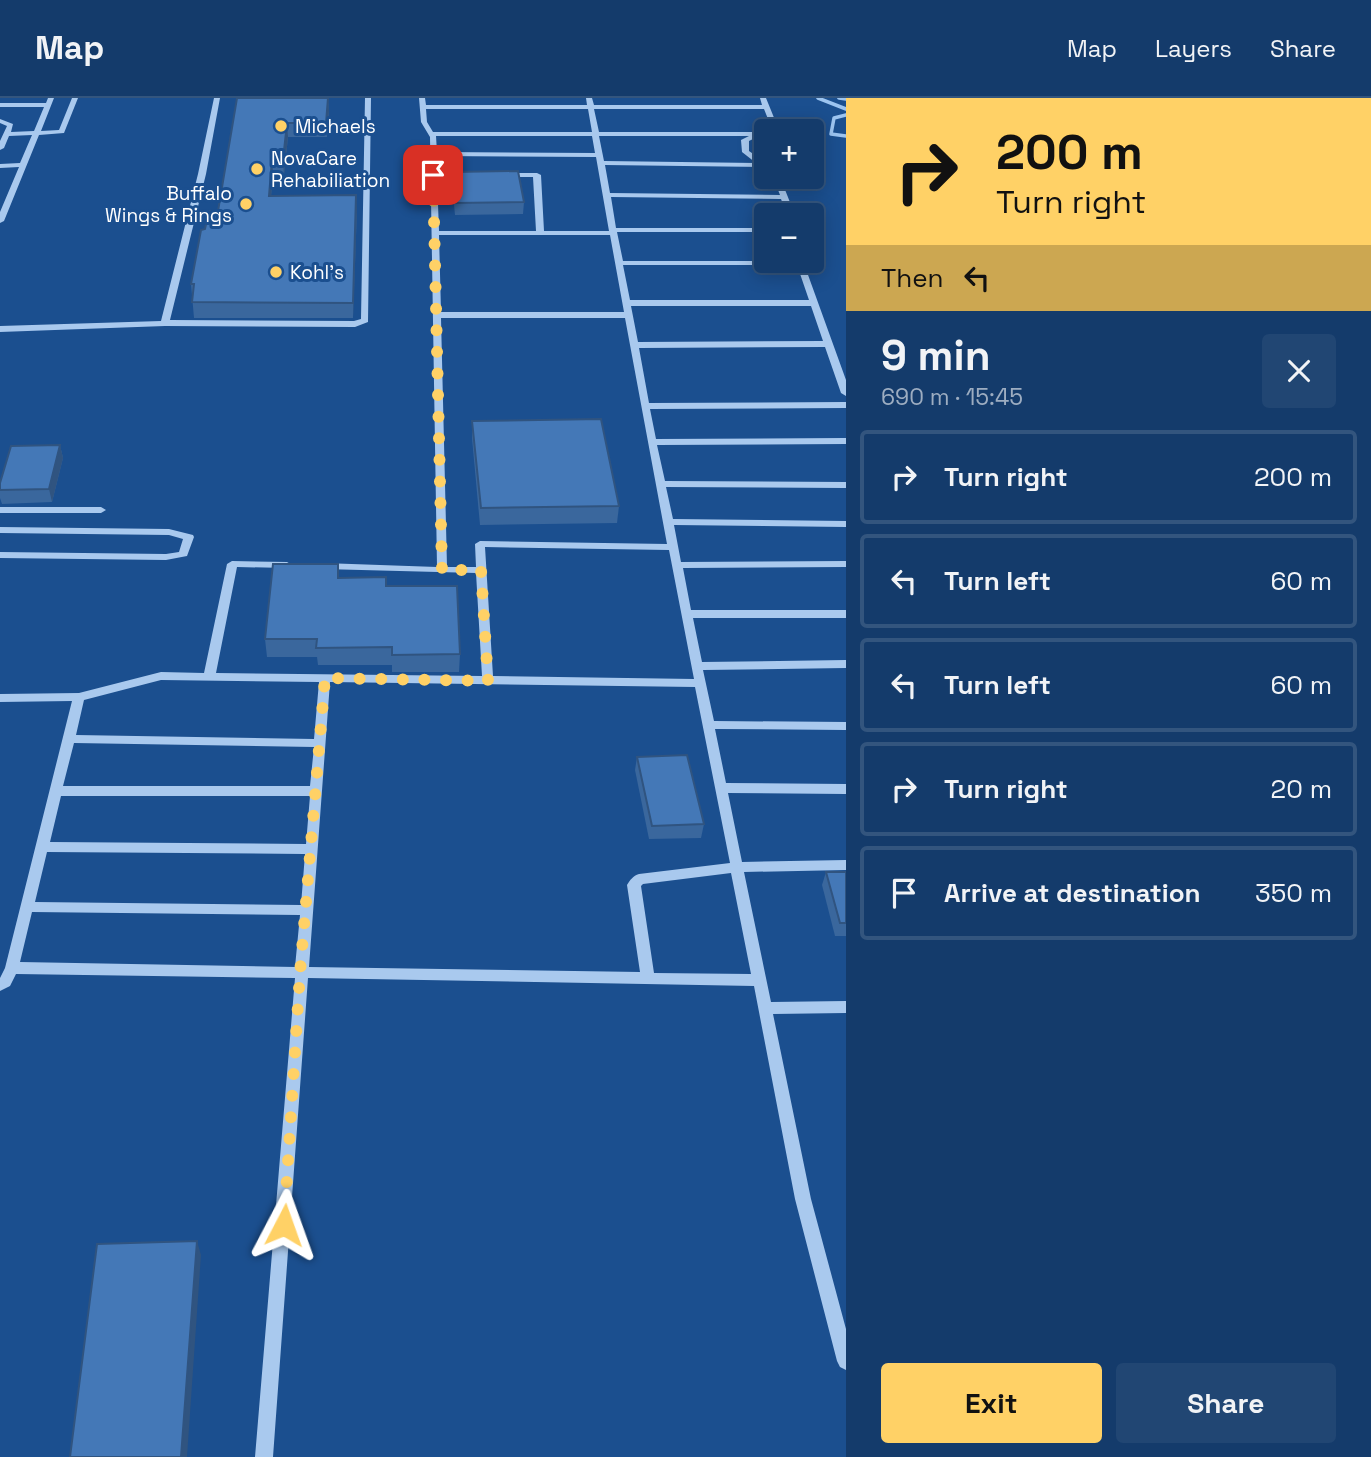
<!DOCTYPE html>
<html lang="en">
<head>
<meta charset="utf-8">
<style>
	body { margin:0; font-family:"Space Grotesk",sans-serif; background:#214673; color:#f1f3f6; height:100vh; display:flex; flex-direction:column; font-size:26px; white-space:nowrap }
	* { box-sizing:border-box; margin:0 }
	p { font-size:23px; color:#9dadc1 }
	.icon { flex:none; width:38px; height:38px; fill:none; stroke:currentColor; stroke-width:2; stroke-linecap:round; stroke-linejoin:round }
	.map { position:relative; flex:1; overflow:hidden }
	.sheet { display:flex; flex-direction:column; background:#143b6b; width:525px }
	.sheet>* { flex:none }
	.hud { background:#ffd166; color:#111; overflow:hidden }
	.tools { position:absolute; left:754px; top:21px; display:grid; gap:14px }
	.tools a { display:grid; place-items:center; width:70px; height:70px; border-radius:7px; background:#143b6b; box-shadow:0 4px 18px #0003,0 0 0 2px #33557e; font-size:35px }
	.pin { position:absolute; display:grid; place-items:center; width:60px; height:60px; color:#fff; margin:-30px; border-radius:14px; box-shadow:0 4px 10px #0006 }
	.me { position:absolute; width:77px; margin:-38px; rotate:4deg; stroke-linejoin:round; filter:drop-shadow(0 0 5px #0008) }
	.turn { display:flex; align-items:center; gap:24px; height:147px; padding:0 35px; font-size:32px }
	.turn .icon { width:91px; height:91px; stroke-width:2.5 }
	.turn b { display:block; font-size:49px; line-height:60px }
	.then { display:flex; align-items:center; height:66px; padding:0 35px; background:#0003; gap:14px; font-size:26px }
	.round { display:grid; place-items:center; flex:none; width:74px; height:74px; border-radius:7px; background:#214673 }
	.overview { display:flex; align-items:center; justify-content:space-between; height:119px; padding:0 35px }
	h1 { font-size:42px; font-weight:700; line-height:52px }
	.cta { display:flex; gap:14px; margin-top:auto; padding:14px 35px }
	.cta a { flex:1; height:80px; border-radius:7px; background:#ffd166; color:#111; font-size:28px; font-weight:700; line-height:80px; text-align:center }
	.cta a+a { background:#214673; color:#f1f3f6 }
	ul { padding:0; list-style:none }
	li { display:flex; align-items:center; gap:21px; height:94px; margin:0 14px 10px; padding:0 21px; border:4px solid #33557e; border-radius:7px }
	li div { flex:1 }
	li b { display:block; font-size:26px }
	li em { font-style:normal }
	header { display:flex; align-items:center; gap:42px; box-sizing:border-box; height:98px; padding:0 35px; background:#143b6b; border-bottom:2px solid #33557e }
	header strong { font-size:33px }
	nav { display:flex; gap:38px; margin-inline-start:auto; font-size:24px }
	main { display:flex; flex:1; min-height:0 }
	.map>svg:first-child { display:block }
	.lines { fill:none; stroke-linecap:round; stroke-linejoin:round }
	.stream { stroke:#9cc4f0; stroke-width:3.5 }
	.minor { fill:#a9c9ee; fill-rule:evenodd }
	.wall { fill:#3a679d }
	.shaded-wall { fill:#305480 }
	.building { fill:#4478b7; stroke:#305480; stroke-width:2 }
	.route { stroke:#ffd166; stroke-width:12; stroke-dasharray:0 21.6 }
	.poi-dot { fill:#ffd166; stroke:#1b4f8f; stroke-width:2.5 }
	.labels { text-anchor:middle; stroke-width:6; stroke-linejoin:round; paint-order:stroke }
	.far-poi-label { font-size:19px; fill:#fff; stroke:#1b4f8f; text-anchor:start }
</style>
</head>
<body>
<header>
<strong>Map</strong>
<nav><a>Map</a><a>Layers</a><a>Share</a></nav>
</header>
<main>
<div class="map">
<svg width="846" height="1359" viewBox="0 0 846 1359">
	<rect width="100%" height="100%" fill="#1b4f8f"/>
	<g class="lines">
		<g class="stream">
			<path d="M818 0 846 11"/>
			<path d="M839 0 846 1"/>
			<path d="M846 17 834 20 831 36 846 38"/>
		</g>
		<g class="minor">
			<path d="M48 0H54L41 33 59 32 72 0H78L64 35 39 37 4 123 0 125V114L19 69 0 70V66L20 65 32 37 9 38 4 50 0 52V43L7 28 0 25V21L13 26 11 34 34 33 44 9H0V5H46Z"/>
			<path d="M214 0H220L206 76 170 222 354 223 361 221 365 0H371L368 224 355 229 165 228 0 234V228L161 223 198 76Z"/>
			<path d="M419 0H425L426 7H587L586 0H592L594 7H762L760 0H766L779 32 771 33 772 31 764 11H594L599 34H766V38H759L749 43V53L766 65 765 69 605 67 610 95 780 97 773 79H780L795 117H787L781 101 611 99 616 130H766V134H617L623 163H803L846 282V298L841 295 825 249 639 250 649 305 846 304V310L650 311 656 341 846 340V346L657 347 665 383 846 384V390L666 389 673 421 846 423V429L674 427 681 464 846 463V469L683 470 691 512H846V520H693L702 564 846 562V570L703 572 714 623 846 624V632L715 631 726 685 846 686V696L728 695 742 764 846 762V772L744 774 771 904 846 903V915L773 916 811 1101 846 1231V1272L840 1269 837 1263 795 1101 754 888 308 880 273 1359H255L295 880 16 876 10 888 0 893V880L5 870 72 603 0 604V596L79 595 161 574 204 575 227 466 232 463 287 464 292 467 287 470 237 469 216 575 482 578 476 475 323 471 318 468 323 465 437 469 430 39 421 24ZM426 11H588L592 34H433L427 24ZM436 38H592L595 55 437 54ZM599 38H749L741 42 742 54 756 65 604 63ZM437 58 596 59 609 133H544L541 77 537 75H504L500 77 504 79H533L536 133H439L437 79H469L473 77 469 75H437ZM439 137H610L624 214H441ZM623 167H797L809 202H630ZM631 208H811L823 243 638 244ZM441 220H625L667 446 480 443 475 446 476 469H447ZM485 449 669 452 694 581 493 578ZM161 582 319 584 314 641 76 637 84 602ZM330 584 695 589 730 765 639 776C633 778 630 782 627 787L640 874 309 869ZM74 645 314 649 310 688H63ZM61 698H310L306 746 50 744ZM47 754 305 756 301 807 35 804ZM731 775 751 876 654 875 641 788 643 786ZM32 814 300 817 295 869 20 864Z"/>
			<path d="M0 409H101L106 412 101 415H0Z"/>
			<path d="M0 429 169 431 193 437 194 439 187 458 166 462 0 460V454L166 456 179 454 183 441 169 437 0 435Z"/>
		</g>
	</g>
	<g class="wall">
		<path d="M237 0H328L329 13 327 39H288L284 77H273L271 98 357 112 353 220H194L191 186 205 131 218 113Z"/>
		<path d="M452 74 524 104 523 116 455 117 452 86Z"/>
		<path d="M472 323 619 408 617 425 480 427 472 340Z"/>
		<path d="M60 347 63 360 52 404 2 406 0 400V385Z"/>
		<path d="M339 480 386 488 460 556 459 574H392V567H318L317 559H267L265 541Z"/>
		<path d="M637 659 704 726 701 740 649 741 635 672Z"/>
		<path d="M826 774H846V838H835L822 787Z"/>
	</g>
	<g class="shaded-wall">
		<path d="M328 0 329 13 327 39 326 25Z"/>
		<path d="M287 25 288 39 284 77 283 62Z"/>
		<path d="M272 62 273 77 270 112 269 98Z"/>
		<path d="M356 97 357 112 353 220V205Z"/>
		<path d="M60 347 63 360 52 404 49 391Z"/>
		<path d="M197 1143 201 1157 187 1359H181Z"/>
	</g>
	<g class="building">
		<path d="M237 0H328L326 25H287L283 62H272L269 98 356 97 353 205 192 204 194 186H191L201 132 205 131 209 113H218Z"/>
		<path d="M518 73 524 104 455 105 452 74Z"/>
		<path d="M601 321 619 408 481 410 472 323Z"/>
		<path d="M60 347 49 391 0 392V385L11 348Z"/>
		<path d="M273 466H338V480L386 479V488H457L460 556 392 557V549L316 550 317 541H265Z"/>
		<path d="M687 657 704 726 652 728 637 659Z"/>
		<path d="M826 774H846V825H840Z"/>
		<path d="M197 1143 181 1359H70L97 1146Z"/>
	</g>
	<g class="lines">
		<path class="route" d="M284 1127 300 875 325 580 488 583 481 472H442L433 77"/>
	</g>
	<g class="poi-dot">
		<circle cx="281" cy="28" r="7"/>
		<circle cx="257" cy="71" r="7"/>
		<circle cx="246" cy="106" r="7"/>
		<circle cx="276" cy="174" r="7"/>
	</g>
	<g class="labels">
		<g class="far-poi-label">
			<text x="295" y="35">Michaels</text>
			<text x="271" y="67">NovaCare<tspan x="271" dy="22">Rehabiliation</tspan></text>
			<text x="232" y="102" text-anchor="end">Buffalo<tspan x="232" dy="22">Wings &amp; Rings</tspan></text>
			<text x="290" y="181">Kohl's</text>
		</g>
	</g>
</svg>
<div class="tools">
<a>+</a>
<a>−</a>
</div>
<div class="pin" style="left:433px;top:77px;background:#d93025"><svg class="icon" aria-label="arrive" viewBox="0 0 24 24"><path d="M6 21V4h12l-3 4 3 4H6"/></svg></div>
<svg class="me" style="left:284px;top:1127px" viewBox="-20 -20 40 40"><path d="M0-17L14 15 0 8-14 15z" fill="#ffd166" stroke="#fff" stroke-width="4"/></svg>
</div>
<section class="sheet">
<div class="hud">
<div class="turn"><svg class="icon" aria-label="right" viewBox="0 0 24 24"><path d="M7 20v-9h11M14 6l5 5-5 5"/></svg><div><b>200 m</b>Turn right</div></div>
<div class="then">Then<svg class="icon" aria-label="left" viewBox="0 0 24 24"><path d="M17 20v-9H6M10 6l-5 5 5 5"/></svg></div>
</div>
<div class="overview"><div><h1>9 min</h1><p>690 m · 15:45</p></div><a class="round"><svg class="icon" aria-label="close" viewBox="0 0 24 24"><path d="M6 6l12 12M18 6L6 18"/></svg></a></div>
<ul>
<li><svg class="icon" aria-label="right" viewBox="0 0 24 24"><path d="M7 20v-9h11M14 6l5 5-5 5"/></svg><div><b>Turn right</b></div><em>200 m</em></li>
<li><svg class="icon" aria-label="left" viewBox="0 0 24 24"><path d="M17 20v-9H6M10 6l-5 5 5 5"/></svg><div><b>Turn left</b></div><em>60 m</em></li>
<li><svg class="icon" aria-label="left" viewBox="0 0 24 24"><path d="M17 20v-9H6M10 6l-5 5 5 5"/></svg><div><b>Turn left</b></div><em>60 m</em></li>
<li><svg class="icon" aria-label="right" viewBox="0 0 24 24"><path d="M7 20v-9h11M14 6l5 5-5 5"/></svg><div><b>Turn right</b></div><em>20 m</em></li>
<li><svg class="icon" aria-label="arrive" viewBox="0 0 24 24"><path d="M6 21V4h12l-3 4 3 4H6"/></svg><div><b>Arrive at destination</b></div><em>350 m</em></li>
</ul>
<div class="cta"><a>Exit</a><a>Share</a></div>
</section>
</main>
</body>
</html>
